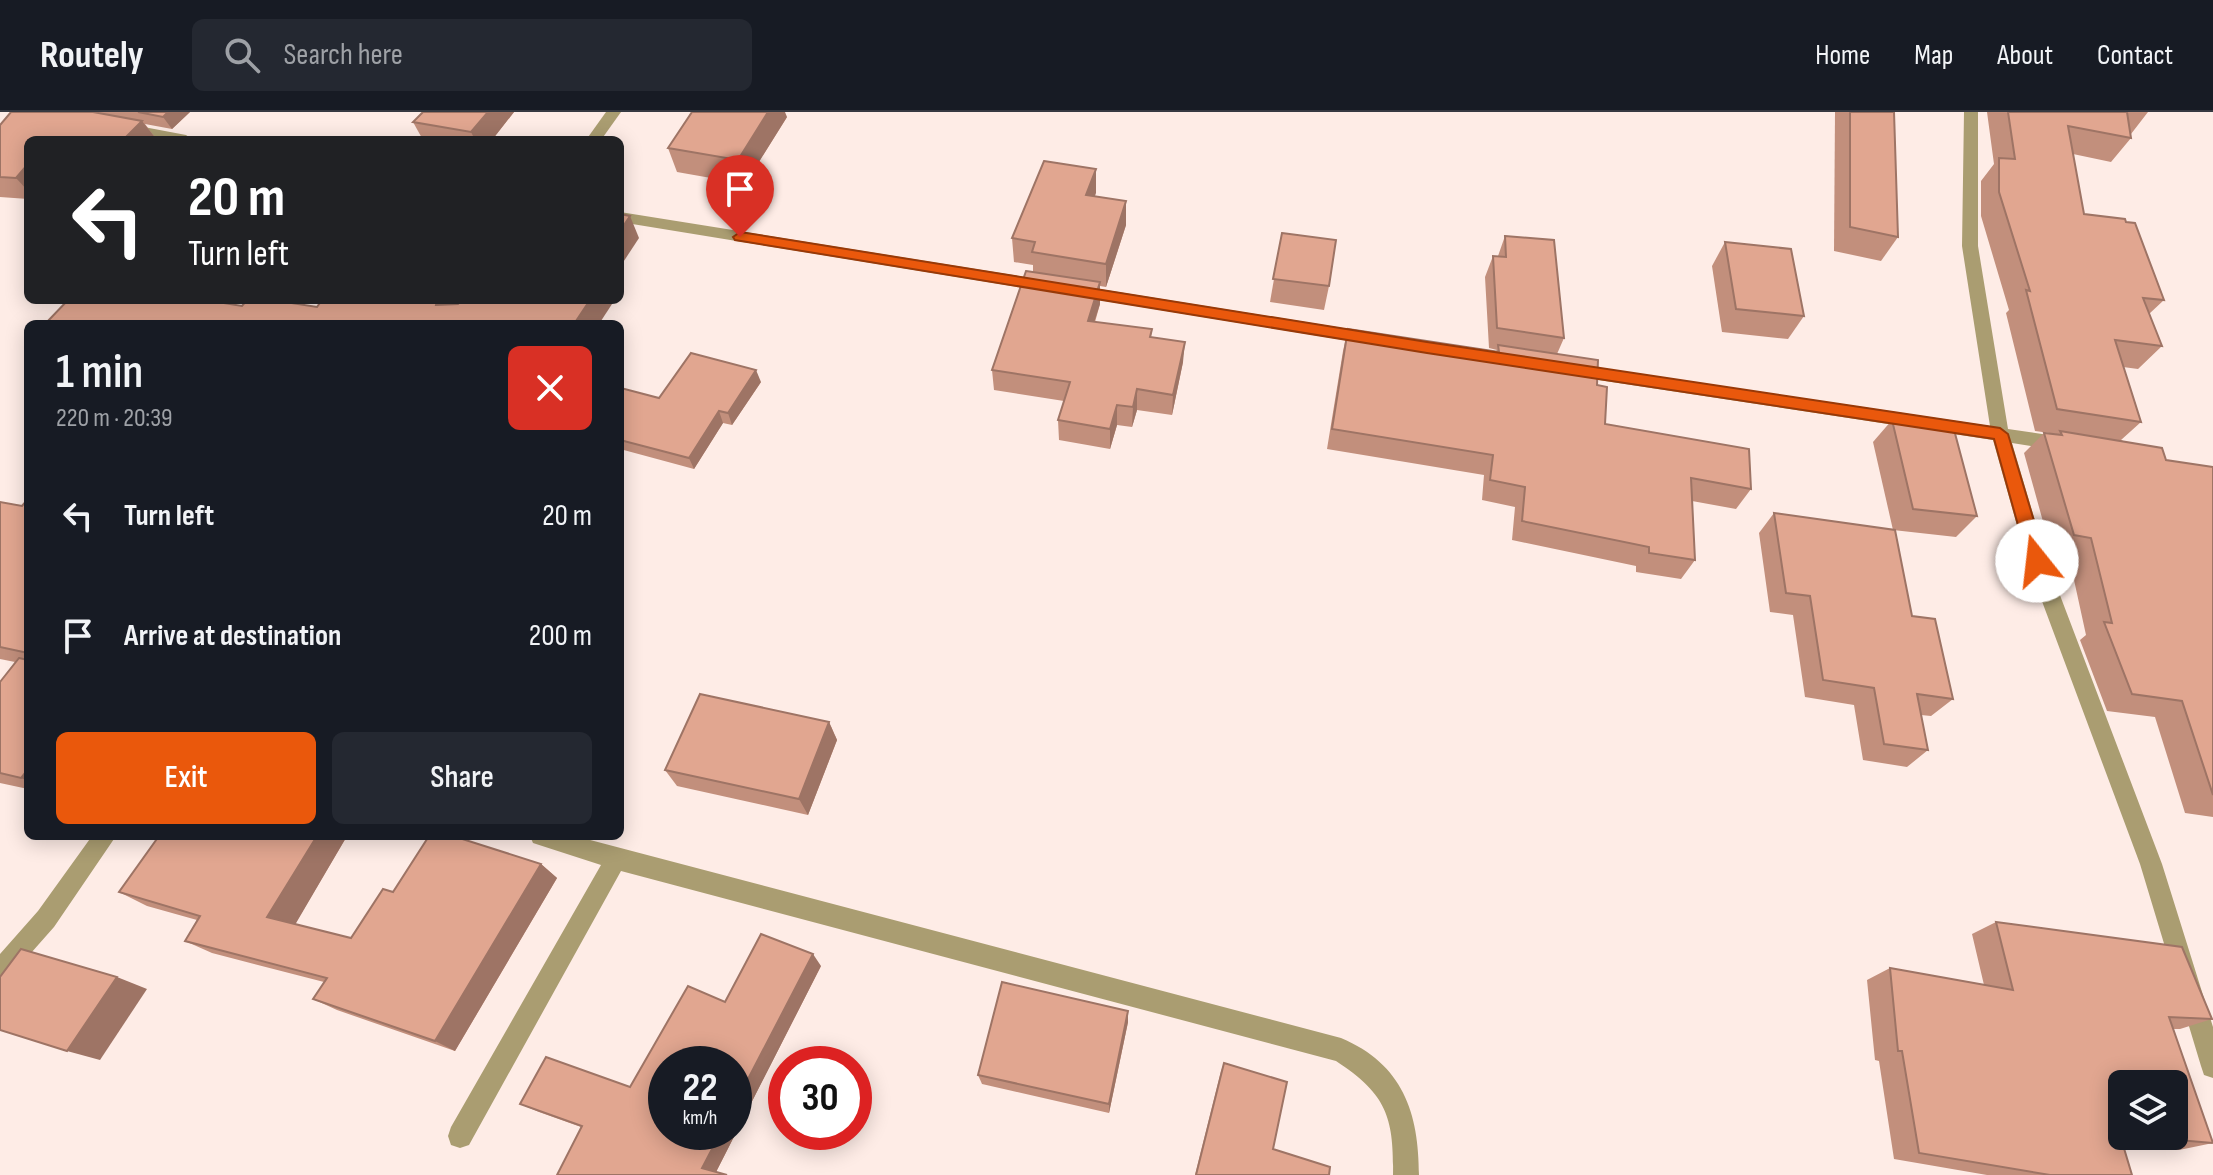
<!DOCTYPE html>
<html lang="en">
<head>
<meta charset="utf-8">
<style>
	body { margin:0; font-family:"Sofia Sans Condensed",sans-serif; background:#242831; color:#f1f3f6; height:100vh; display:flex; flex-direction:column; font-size:30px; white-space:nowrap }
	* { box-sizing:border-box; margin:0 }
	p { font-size:26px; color:#9ea1a6 }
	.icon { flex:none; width:44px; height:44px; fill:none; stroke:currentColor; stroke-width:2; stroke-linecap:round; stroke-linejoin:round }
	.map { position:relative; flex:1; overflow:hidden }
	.side { position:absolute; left:24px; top:208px; width:600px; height:520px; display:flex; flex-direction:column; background:#171b24; border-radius:12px; box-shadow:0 4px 20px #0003 }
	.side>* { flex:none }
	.hud { position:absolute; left:24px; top:24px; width:600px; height:168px; border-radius:12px; box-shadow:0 4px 20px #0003; background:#202124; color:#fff; overflow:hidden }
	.tools { position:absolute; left:2108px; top:958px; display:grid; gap:16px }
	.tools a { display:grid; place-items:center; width:80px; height:80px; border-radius:12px; background:#171b24; box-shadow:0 4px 20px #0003; font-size:40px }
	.speed { position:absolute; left:648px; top:934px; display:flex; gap:16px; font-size:40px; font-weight:700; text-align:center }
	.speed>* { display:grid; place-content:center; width:104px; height:104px; border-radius:50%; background:#171b24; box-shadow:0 4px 20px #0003; line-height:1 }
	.speed small { font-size:20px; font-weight:400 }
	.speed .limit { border:12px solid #d22; background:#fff; color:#111 }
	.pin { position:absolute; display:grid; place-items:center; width:68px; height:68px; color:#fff; margin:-82px -34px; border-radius:50% 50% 50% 0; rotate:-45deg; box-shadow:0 0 8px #0007 }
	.pin .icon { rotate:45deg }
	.me { position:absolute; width:88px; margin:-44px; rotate:344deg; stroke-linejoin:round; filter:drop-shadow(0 0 6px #0008) }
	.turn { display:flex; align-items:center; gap:28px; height:168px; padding:0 32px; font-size:36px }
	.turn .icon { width:104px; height:104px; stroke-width:2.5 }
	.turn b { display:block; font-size:56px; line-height:68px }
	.round { display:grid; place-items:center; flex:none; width:84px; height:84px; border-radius:12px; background:#242831 }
	.head { display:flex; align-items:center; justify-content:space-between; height:136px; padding:0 32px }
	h1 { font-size:48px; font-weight:600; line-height:60px }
	.action { display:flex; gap:16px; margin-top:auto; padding:16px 32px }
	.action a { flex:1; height:92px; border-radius:12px; background:#ea580c; color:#fff; font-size:32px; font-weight:600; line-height:92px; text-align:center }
	.action a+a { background:#242831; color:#f1f3f6 }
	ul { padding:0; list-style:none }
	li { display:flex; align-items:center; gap:24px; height:120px; padding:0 32px }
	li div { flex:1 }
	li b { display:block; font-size:30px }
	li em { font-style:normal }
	header { display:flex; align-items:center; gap:48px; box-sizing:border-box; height:112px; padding:0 40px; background:#171b24; border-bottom:2px solid #363941 }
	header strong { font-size:38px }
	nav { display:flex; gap:44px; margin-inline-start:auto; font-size:28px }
	.search { width:560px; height:72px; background:#242831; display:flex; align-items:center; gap:20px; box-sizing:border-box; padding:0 28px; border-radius:12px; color:#9ea1a6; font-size:30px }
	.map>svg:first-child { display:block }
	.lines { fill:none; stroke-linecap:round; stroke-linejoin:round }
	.minor { fill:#aa9d71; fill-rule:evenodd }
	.wall { fill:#c28f7c; fill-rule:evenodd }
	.shaded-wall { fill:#9e7465 }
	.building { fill:#e1a690; stroke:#9e7465; stroke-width:2 }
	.route { fill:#ea580c; stroke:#983908; stroke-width:2 }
</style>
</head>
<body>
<header>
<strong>Routely</strong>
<div class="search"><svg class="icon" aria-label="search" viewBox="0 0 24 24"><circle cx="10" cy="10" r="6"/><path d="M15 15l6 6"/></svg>Search here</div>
<nav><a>Home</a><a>Map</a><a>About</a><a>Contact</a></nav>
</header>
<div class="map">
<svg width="2213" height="1063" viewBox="0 0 2213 1063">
	<rect width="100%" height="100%" fill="#feece6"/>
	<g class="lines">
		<g class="minor">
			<path d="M606 0H621L601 28H586Z"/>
			<path d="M1964 0H1978V134L2008 317 2062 325 2071 332 2062 339 2012 331 2047 449 2162 752 2213 915V966L2204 963 2201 954 2140 752 2027 449 1993 328 1572 264 1563 258 1572 252 1990 314 1962 134Z"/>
			<path d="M128 12 186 23 193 28H161L123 20 121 17Z"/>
			<path d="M620 100 1374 221 1382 227 1374 233 620 110Z"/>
			<path d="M92 724H116L54 815 8 867 0 871V842L38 799Z"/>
			<path d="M530 724H575L1341 926C1403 952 1419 1001 1419 1063H1393C1394 1004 1386 982 1336 949L621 759 469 1033 460 1036 451 1033 448 1024 451 1015 601 753 533 731Z"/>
		</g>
	</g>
	<g class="wall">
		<path d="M11 0H190L172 17 145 12 157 28H28V87L0 85V13Z"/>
		<path d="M423 0H514L492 28H423L413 10Z"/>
		<path d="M1835 0H1894L1898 125 1881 149 1834 139Z"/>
		<path d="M1987 0H2148L2131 22V26L2111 50 2073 42 2084 102 2164 188 2149 202 2162 234 2138 257 2123 255 2141 310 2121 328 2166 348 2213 355V705L2185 701 2155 605 2107 599 2080 528 2086 523 2069 445 2052 442 2024 341 2044 321 2057 322 2035 319 2006 201 2009 198 1981 104V69L1994 52Z"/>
		<path d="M787 5 745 72 677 60 668 36Z"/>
		<path d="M1096 57 1095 84 1126 113 1106 175 1100 174V192L1095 210 1152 217 1151 225 1183 250 1172 303 1137 298 1132 315 1117 313 1110 337 1059 328 1058 308 1064 289 994 278 992 258 1033 160V153L1014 150 1012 126Z"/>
		<path d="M1282 121 1329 174 1324 198 1270 190Z"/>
		<path d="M1505 124 1564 226 1557 242 1597 273 1605 312 1751 377 1736 397 1692 389 1695 448 1681 467 1636 460V454L1512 428 1515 395 1482 388 1484 363 1327 337 1343 239 1348 217 1496 239 1497 238 1489 236 1485 165 1493 144H1498Z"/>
		<path d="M1725 130 1804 204 1788 227 1722 220 1712 154Z"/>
		<path d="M761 270 732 313 723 311 694 357 620 337V277L659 286Z"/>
		<path d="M1892 308 1977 404 1956 425 1893 418 1873 330Z"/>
		<path d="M28 387V677L0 671V570L15 550 0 547V390L22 394Z"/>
		<path d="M1774 401 1912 504 1953 587 1931 604 1921 603 1928 638 1907 655 1863 648 1854 593 1805 585 1793 503 1770 500 1759 421Z"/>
		<path d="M829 610 837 628 808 703 677 674 665 658Z"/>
		<path d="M347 724 295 812 351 826 393 780 541 752 557 766 455 939 337 898 313 887 324 870 212 841 185 829 197 808 147 794 119 780Z"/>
		<path d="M1996 810 2212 907 2180 917H2173L2213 1031 2179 1038 2123 1033 2132 1063H1987L1894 1047 1879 949 1875 948 1867 868 1890 856 1984 873 1972 822ZM2122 972 2174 1024H2122Z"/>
		<path d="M821 854 716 1060 581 1015 539 1000 520 992 630 975 725 890Z"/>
		<path d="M1128 899V910L1109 1001 982 972 978 963Z"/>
		<path d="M1224 951 1273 1037 1329 1063H1195L1221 959Z"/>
	</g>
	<g class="shaded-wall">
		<path d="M168 0H190L172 17 163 5Z"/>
		<path d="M488 0H514L492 28H475L471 20Z"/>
		<path d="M768 0H785L787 5 745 72 738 48Z"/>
		<path d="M142 9 157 28H123Z"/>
		<path d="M28 52V79L16 66Z"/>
		<path d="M1096 57V81L1087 107 1086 83Z"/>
		<path d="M1126 89V113L1106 175V152Z"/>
		<path d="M630 104 639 126 620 155V119Z"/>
		<path d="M1100 170V192L1088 229V209Z"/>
		<path d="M437 188H465L450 210 436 193Z"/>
		<path d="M590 188 614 189 599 212H574Z"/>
		<path d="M1185 230 1183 250 1172 303 1173 283Z"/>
		<path d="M756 258 761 270 732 313 728 301Z"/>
		<path d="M1137 277V298L1132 315 1133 295Z"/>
		<path d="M1117 293V313L1110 337V317Z"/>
		<path d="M719 299 723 311 694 357 689 346Z"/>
		<path d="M829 610 837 628 808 703 799 687Z"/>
		<path d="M28 657V669L21 666Z"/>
		<path d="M317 724H347L292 818 267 805Z"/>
		<path d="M541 752 557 766 455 939 435 929Z"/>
		<path d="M813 842 821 854 715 1062 702 1056 721 1020H734V994Z"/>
		<path d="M117 865 147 877 100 948 67 939Z"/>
		<path d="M1128 899V910L1109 1001V992Z"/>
	</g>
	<g class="building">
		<path d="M11 0H93L142 9 123 28H28V52L16 66 0 65V13Z"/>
		<path d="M138 0H168L163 5Z"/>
		<path d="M423 0H488L471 20 413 10Z"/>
		<path d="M692 0H768L738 48 668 36Z"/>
		<path d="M1850 0H1894L1898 125 1850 115Z"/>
		<path d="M2008 0H2127L2131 26 2068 14 2084 102 2125 107 2126 110 2135 111 2164 188 2143 186 2162 234 2115 228 2141 310 2057 297 2026 178 2030 179 1999 80V46L2015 47Z"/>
		<path d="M1044 49 1096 57 1086 83 1126 89 1106 152 1032 140 1035 130 1012 126Z"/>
		<path d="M620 102 630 104 620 119Z"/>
		<path d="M1282 121 1336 128 1329 174 1273 167Z"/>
		<path d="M1505 124 1554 128 1564 226 1497 216 1493 144 1506 145Z"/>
		<path d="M1725 130 1791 137 1804 204 1736 197Z"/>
		<path d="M1026 159 1100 170 1088 209 1152 217 1150 225 1185 230 1173 283 1137 277 1133 295 1117 293 1110 317 1058 308 1070 270 992 258Z"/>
		<path d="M68 188H205L242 194 247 188H272L317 195 322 188H437L436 193 458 192 461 188H590L574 212H45Z"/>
		<path d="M1348 217 1499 240 1498 233 1598 248 1597 273 1607 275 1605 312 1749 337 1751 377 1691 366 1695 448 1649 441V435L1522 409 1525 375 1490 368 1493 343 1332 317Z"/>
		<path d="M691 241 756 258 728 301 719 299 689 346 620 328 621 276 659 286Z"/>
		<path d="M1892 308 1953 314 1977 404 1913 397Z"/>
		<path d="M2060 319 2162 336 2166 348 2213 355V683L2182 589 2132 582 2104 510 2112 511 2091 426 2074 423 2044 321 2062 323Z"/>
		<path d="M28 387V541L0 535V390L22 394Z"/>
		<path d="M1774 401 1895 418 1912 504 1935 507 1953 587 1917 582 1928 638 1884 632 1874 576 1823 568 1810 484 1786 481Z"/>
		<path d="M19 546 28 548V657L21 666 0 661V570Z"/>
		<path d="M700 582 829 610 799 687 665 658Z"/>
		<path d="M159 724H317L267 805 351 826 383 777 393 780 429 724H453L541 752 435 929 313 887 327 866 185 829 200 804 119 780Z"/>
		<path d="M1996 810 2182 835 2212 907 2169 905 2213 1031 2131 1024H2174V972H2122V1023H2120L2132 1063H2050L1919 1041 1902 939H1898L1890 856 2013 878Z"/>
		<path d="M761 822 813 842 734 994V952H666V1020H721L702 1056 727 1063H557L582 1014 520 992 546 945 630 975 688 874 725 890Z"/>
		<path d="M21 837 117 865 67 939 0 918V865Z"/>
		<path d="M1002 870 1128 899 1109 992 978 963Z"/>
		<path d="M1224 951 1287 970 1273 1037 1330 1055 1329 1063H1196Z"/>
	</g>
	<path class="route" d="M740 120 1427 230 2000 316 2008 322 2046 449 2037 457 2028 449 1994 327 1427 241 735 128 733 125Z"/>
</svg>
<div class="tools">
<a><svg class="icon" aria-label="layers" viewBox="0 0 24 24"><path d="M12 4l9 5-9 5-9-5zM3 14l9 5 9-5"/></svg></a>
</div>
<div class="speed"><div>22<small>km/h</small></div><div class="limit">30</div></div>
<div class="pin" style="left:740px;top:125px;background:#d93025"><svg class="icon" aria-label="arrive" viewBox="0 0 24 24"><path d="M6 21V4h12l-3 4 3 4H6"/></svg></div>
<svg class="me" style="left:2037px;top:449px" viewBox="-20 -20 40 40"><circle r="19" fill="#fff"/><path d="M0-13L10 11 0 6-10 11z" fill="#ea580c"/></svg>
<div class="hud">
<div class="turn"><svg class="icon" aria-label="left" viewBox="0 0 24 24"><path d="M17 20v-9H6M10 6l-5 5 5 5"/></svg><div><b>20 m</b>Turn left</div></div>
</div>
<section class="side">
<div class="head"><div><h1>1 min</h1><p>220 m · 20:39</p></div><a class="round" style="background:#d93025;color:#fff"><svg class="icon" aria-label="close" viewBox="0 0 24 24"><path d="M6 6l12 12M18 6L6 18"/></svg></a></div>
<ul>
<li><svg class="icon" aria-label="left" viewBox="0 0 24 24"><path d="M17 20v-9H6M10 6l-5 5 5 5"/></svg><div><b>Turn left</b></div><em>20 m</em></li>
<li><svg class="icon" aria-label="arrive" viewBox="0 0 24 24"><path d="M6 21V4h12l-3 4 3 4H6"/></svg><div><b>Arrive at destination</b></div><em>200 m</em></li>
</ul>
<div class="action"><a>Exit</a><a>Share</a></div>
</section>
</div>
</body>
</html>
